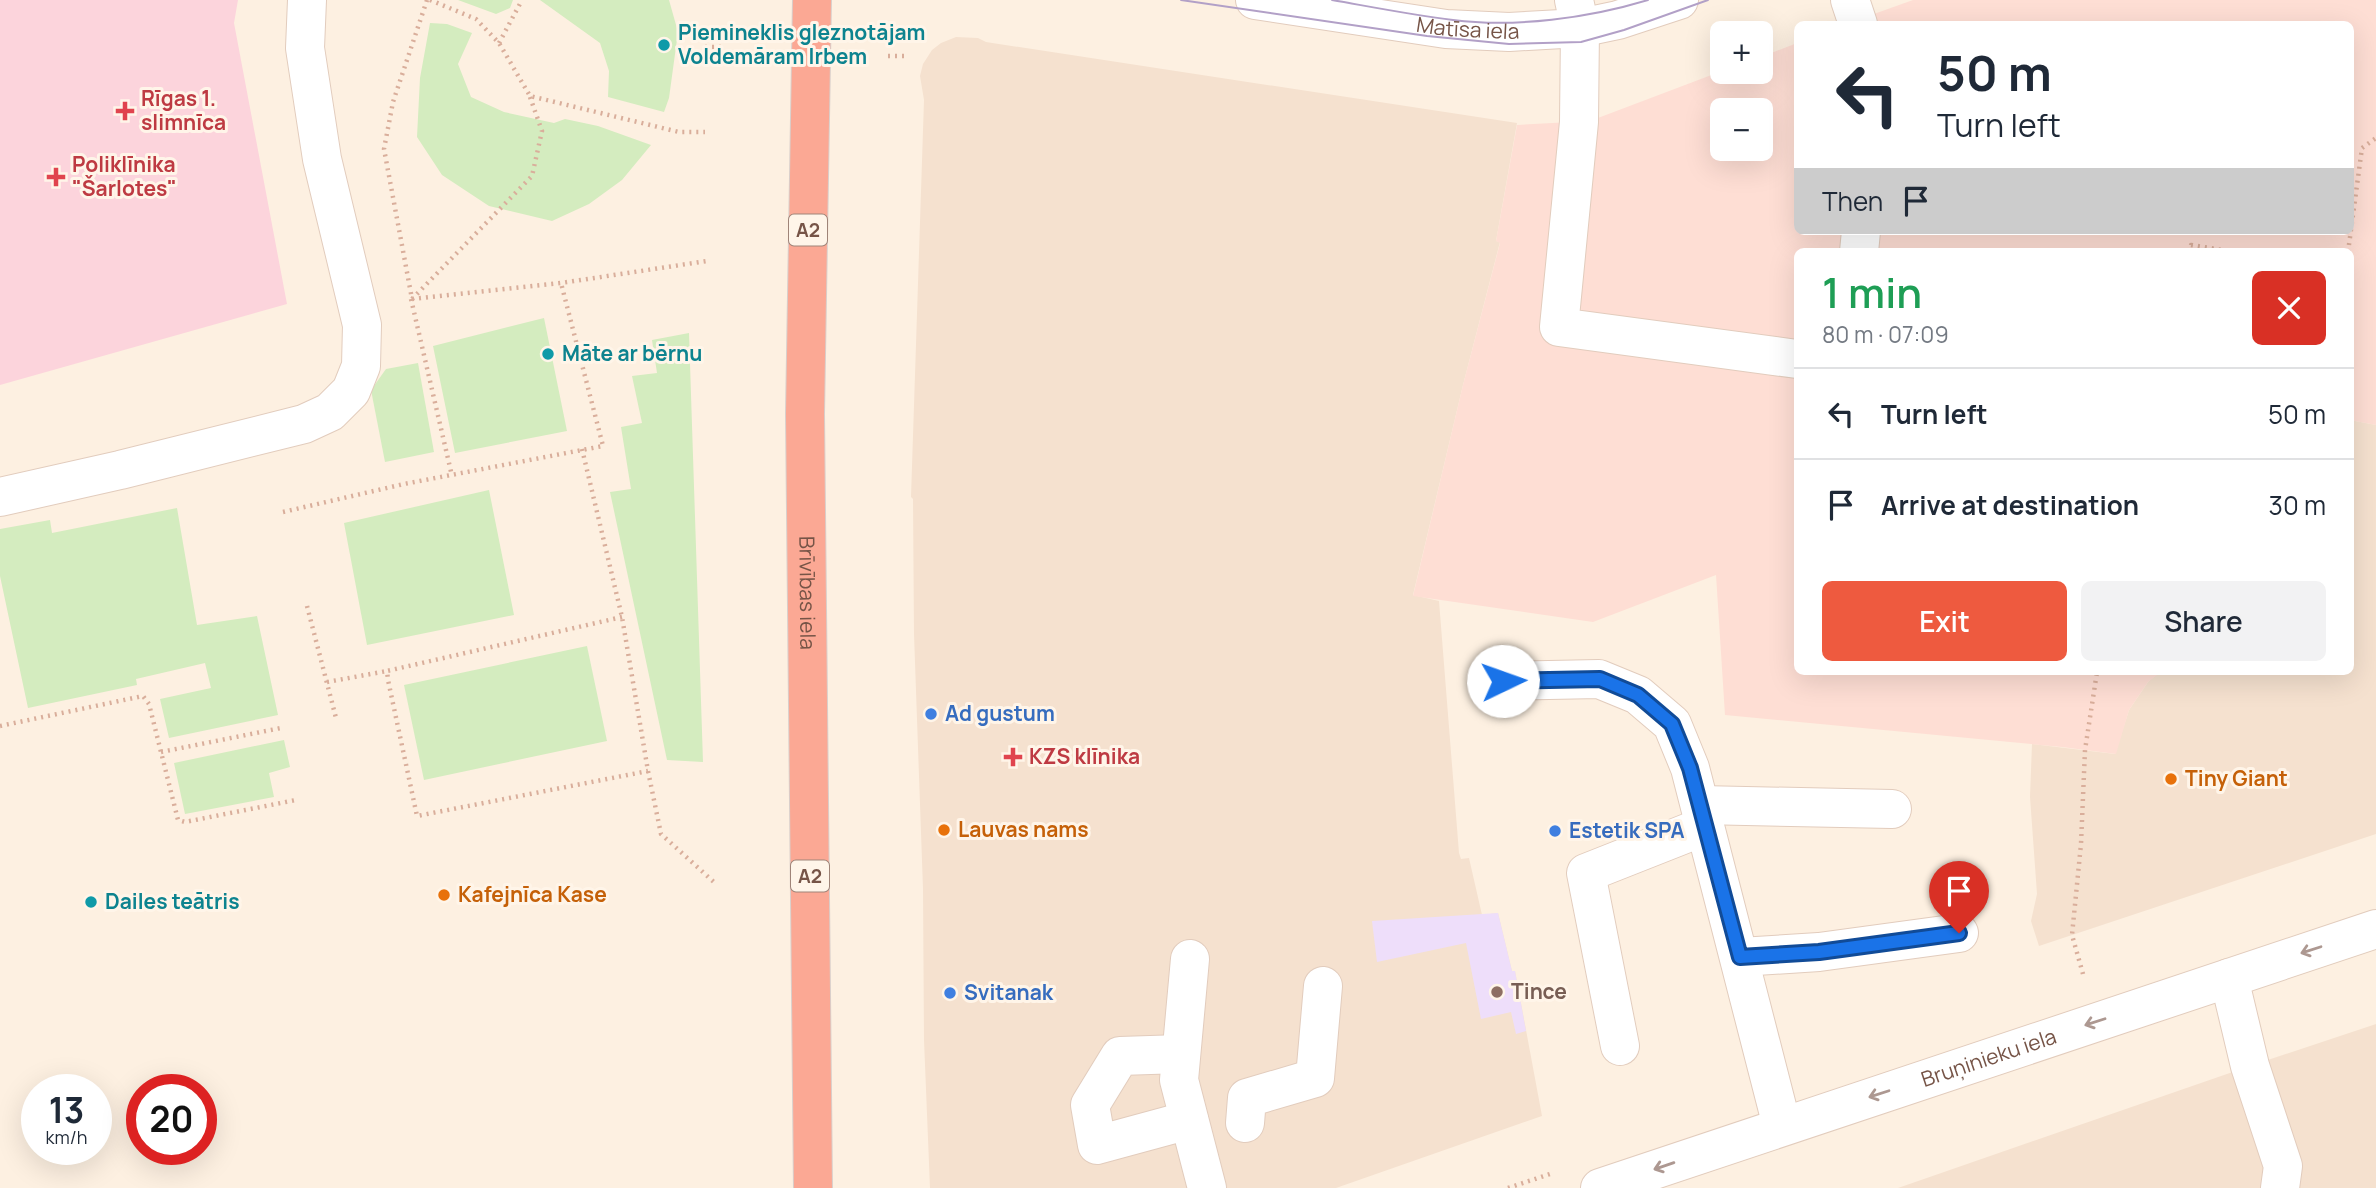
<!DOCTYPE html>
<html lang="en">
<head>
<meta charset="utf-8">
<style>
	body { margin:0; font-family:Manrope,sans-serif; background:#f2f2f3; color:#1f2937; height:100vh; display:flex; flex-direction:column; font-size:26px; white-space:nowrap }
	* { box-sizing:border-box; margin:0 }
	p { font-size:23px; color:#747a83 }
	.icon { flex:none; width:38px; height:38px; fill:none; stroke:currentColor; stroke-width:2; stroke-linecap:round; stroke-linejoin:round }
	.map { position:relative; flex:1; overflow:hidden }
	.drawer { position:absolute; left:1794px; top:248px; width:560px; height:427px; display:flex; flex-direction:column; background:#fff; border-radius:10px; box-shadow:0 7px 28px #0002 }
	.drawer>* { flex:none }
	.top-card { position:absolute; left:1794px; top:21px; width:560px; height:214px; border-radius:10px; box-shadow:0 7px 28px #0002; background:#fff; color:#1f2937; overflow:hidden }
	.controls { position:absolute; left:1710px; top:21px; display:grid; gap:14px }
	.controls a { display:grid; place-items:center; width:63px; height:63px; border-radius:10px; background:#fff; box-shadow:0 7px 28px #0002; font-size:35px }
	.speed { position:absolute; left:21px; top:1074px; display:flex; gap:14px; font-size:35px; font-weight:700; text-align:center }
	.speed>* { display:grid; place-content:center; width:91px; height:91px; border-radius:50%; background:#fff; box-shadow:0 7px 28px #0002; line-height:1 }
	.speed small { font-size:18px; font-weight:400 }
	.speed .limit { border:10px solid #d22; background:#fff; color:#111 }
	.pin { position:absolute; display:grid; place-items:center; width:60px; height:60px; color:#fff; margin:-72px -30px; border-radius:50% 50% 50% 0; rotate:-45deg; box-shadow:0 0 7px #0007 }
	.pin .icon { rotate:45deg }
	.me { position:absolute; width:77px; margin:-38px; rotate:87deg; stroke-linejoin:round; filter:drop-shadow(0 0 5px #0008) }
	.turn { display:flex; align-items:center; gap:24px; height:147px; padding:0 28px; font-size:32px }
	.turn .icon { width:91px; height:91px; stroke-width:2.5 }
	.turn b { display:block; font-size:49px; line-height:60px }
	.then { display:flex; align-items:center; height:66px; padding:0 28px; background:#0003; gap:14px; font-size:26px }
	.round { display:grid; place-items:center; flex:none; width:74px; height:74px; border-radius:10px; background:#f2f2f3 }
	.headline { display:flex; align-items:center; justify-content:space-between; height:119px; padding:0 28px }
	h1 { font-size:42px; font-weight:600; line-height:52px; color:#1e9e55 }
	.action { display:flex; gap:14px; margin-top:auto; padding:14px 28px }
	.action a { flex:1; height:80px; border-radius:10px; background:#ee5a3f; color:#fff; font-size:28px; font-weight:600; line-height:80px; text-align:center }
	.action a+a { background:#f2f2f3; color:#1f2937 }
	ul { padding:0; list-style:none }
	li { display:flex; align-items:center; gap:21px; height:91px; padding:0 28px; border-top:2px solid #e0e1e3 }
	li div { flex:1 }
	li b { display:block; font-size:26px }
	li em { font-style:normal }
	.map>svg:first-child { display:block }
	.residential { fill:#f5e1cf }
	.commercial { fill:#feded4; fill-rule:evenodd }
	.education { fill:#eedefa }
	.medical { fill:#fcd4dc }
	.green { fill:#d4ecbf }
	.lines { fill:none; stroke-linecap:round; stroke-linejoin:round }
	.minor-casing { stroke:#e2ccbd; stroke-width:40 }
	.highway-casing { stroke:#d9cfcb; stroke-width:40 }
	.path { stroke:#d9ae9b; stroke-width:4.5; stroke-dasharray:2 5; stroke-linecap:butt }
	.minor { stroke:#fff; stroke-width:38 }
	.highway { stroke:#fba894; stroke-width:38 }
	.tram { stroke:#b2a0c7; stroke-width:2 }
	.oneway { stroke:#ad9891 }
	.route-casing { stroke:#114b97; stroke-width:18 }
	.route { stroke:#1a73e8; stroke-width:12 }
	.culture-dot { fill:#0f9aa8; stroke:#fff5e9; stroke-width:2.5 }
	.health-dot { fill:#e0444e; stroke:#fff5e9; stroke-width:2.5 }
	.shop-dot { fill:#3f7fe0; stroke:#fff5e9; stroke-width:2.5 }
	.food-dot { fill:#e8710a; stroke:#fff5e9; stroke-width:2.5 }
	.education-dot { fill:#8d6e63; stroke:#fff5e9; stroke-width:2.5 }
	.labels { text-anchor:middle; stroke-width:6; stroke-linejoin:round; paint-order:stroke }
	.shield { fill:#fff5e9; stroke:#9f8478; stroke-width:2 }
	.shield-label { font-size:19px; font-weight:bold; fill:#765447 }
	.street-label { font-size:21px; fill:#765447; stroke:#fff5e9 }
	.culture-label { font-size:21px; font-weight:bold; fill:#0d838f; stroke:#fff5e9; text-anchor:start }
	.health-label { font-size:21px; font-weight:bold; fill:#be3a42; stroke:#fff5e9; text-anchor:start }
	.shop-label { font-size:21px; font-weight:bold; fill:#366cbe; stroke:#fff5e9; text-anchor:start }
	.food-label { font-size:21px; font-weight:bold; fill:#c56008; stroke:#fff5e9; text-anchor:start }
	.education-label { font-size:21px; font-weight:bold; fill:#785e54; stroke:#fff5e9; text-anchor:start }
</style>
</head>
<body>
<div class="map">
<svg width="2376" height="1188" viewBox="0 0 2376 1188">
	<rect width="100%" height="100%" fill="#fdf0e1"/>
	<g class="residential">
		<path d="M956 37 978 38 986 42 1517 123 1496 241 1500 242 1463 385 1413 595 1439 601 1459 853 1461 859 1469 858 1482 915 1498 913 1512 971H1515L1542 1116 1336 1188H930L924 1040 923 889 914 634 913 499 911 497 924 100 920 76 923 64 932 50 941 43Z"/>
		<path d="M2350 420 2376 425V834L2039 946 2031 921 2037 894 2030 797 2032 744 2115 754 2129 710 2148 682 2156 675 2152 672H2350Z"/>
		<path d="M2376 1024V1188H1898L2250 1066Z"/>
	</g>
	<path class="commercial" d="M1913 0H2376V425L2350 420V252H1797V672H2152L2157 675 2148 682 2129 710 2116 754 2062 747 1725 715 1716 575 1593 622 1413 596 1463 385 1500 243 1496 241 1517 125 1590 121 1722 71 1760 72 1761 57 1797 43V231H2350V24H1846ZM1722 110H1760V149H1722Z"/>
	<path class="education" d="M1498 913 1512 971H1515L1526 1031 1516 1034 1511 1012 1481 1019 1466 943 1377 962 1372 921Z"/>
	<path class="medical" d="M0 0H238L234 23 287 304 0 385Z"/>
	<g class="green">
		<path d="M458 0H513L510 8 496 14Z"/>
		<path d="M540 0H669L678 32 669 98 664 112 608 97 609 71 600 43Z"/>
		<path d="M430 23 447 24 472 33 458 64 471 97 504 112 554 123 565 119 598 126 651 145 622 180 589 204 552 221 489 206 442 175 417 137 420 78Z"/>
		<path d="M544 318 567 431 455 453 433 346Z"/>
		<path d="M689 333 703 762 667 760 610 492 631 489 621 427 642 423 632 376 657 373 652 340Z"/>
		<path d="M418 363 434 452 385 462 371 390 386 369Z"/>
		<path d="M489 490 514 615 367 645 344 523Z"/>
		<path d="M177 508 197 625 257 616 278 715 169 738 160 699 211 688 205 663 136 679 137 685 28 708 0 576V529L50 520 52 533Z"/>
		<path d="M587 646 607 741 424 780 404 685Z"/>
		<path d="M284 740 290 767 269 773 274 797 185 814 174 763Z"/>
	</g>
	<g class="lines">
		<g class="minor-casing">
			<g id="minor">
				<path id="s1" d="M1255 0 1446 29 1509 32 1580 28 1618 20 1679 0"/>
				<path d="M1574 0 1580 28 1579 122 1559 327 1797 359"/>
				<path d="M1850 0 1858 24"/>
				<path d="M1859 252 1861 231"/>
				<path d="M0 497 120 470 304 424 330 412 351 391 361 366 362 325 322 159 305 48 307 0"/>
				<path d="M1503 681 1599 679 1638 695 1672 724 1690 768 1782 1126"/>
				<path d="M1700 805 1892 809"/>
				<path d="M1740 957 1819 952 1959 933"/>
				<path d="M1190 959 1179 1080 1207 1188"/>
				<path d="M2229 978 2250 1066 2283 1166 2280 1188"/>
				<path d="M1620 1046 1586 873 1705 826"/>
				<path d="M1181 1054 1120 1056 1090 1105 1097 1145 1189 1120"/>
				<path d="M1245 1123 1247 1098 1315 1078 1323 986"/>
				<path id="s2" d="M1600 1188 2376 929"/>
			</g>
		</g>
		<g class="highway-casing">
			<g id="highway">
				<path id="s3" d="M812 0 805 414 813 1188"/>
			</g>
		</g>
		<g class="path">
			<path d="M427 0 393 102 384 149 412 299 561 283 707 261"/>
			<path d="M430 0 476 19 499 43 530 96 679 132H705"/>
			<path d="M499 43 522 0"/>
			<path d="M705 47H726"/>
			<path d="M888 56H907"/>
			<path d="M2190 252 2191 245 2235 252"/>
			<path d="M2348 252 2362 148 2376 138"/>
			<path d="M411 299 452 476"/>
			<path d="M412 299 532 176 542 131 530 97"/>
			<path d="M582 449 622 617 648 771 661 834 716 884"/>
			<path d="M283 512 404 484 603 446 561 283"/>
			<path d="M307 606 336 718"/>
			<path d="M622 617 387 671 388 680 417 816 648 771"/>
			<path d="M327 682 387 671"/>
			<path d="M0 726 143 696 149 704 178 820 185 822 296 800"/>
			<path d="M161 752 281 728"/>
			<path d="M2083 974 2072 935 2081 844 2085 750 2097 672"/>
			<path d="M1508 1188 1553 1173"/>
		</g>
		<use href="#minor" class="minor"/>
		<use href="#highway" class="highway"/>
		<g class="tram">
			<path d="M1181 0 1427 36 1509 44 1581 42 1624 30 1708 0"/>
			<path d="M1332 0C1372 7 1412 15 1453 20 1515 28 1589 18 1648 0"/>
		</g>
	</g>
	<defs><path id="oneway-shaft" d="M-6 0H5M1.5-3L5.5 0L1.5 3" fill="none" stroke-width="1.6" stroke-linecap="round" stroke-linejoin="round" transform="scale(1.75)"/></defs>
	<g class="oneway">
		<use href="#oneway-shaft" transform="translate(2311 950) rotate(162)"/>
		<use href="#oneway-shaft" transform="translate(2095 1022) rotate(162)"/>
		<use href="#oneway-shaft" transform="translate(1879 1094) rotate(162)"/>
		<use href="#oneway-shaft" transform="translate(1664 1166) rotate(161)"/>
	</g>
	<g class="lines">
		<g class="route-casing">
			<path id="route" d="M1503 681 1600 679 1638 695 1672 724 1690 768 1740 957 1819 952 1959 933"/>
		</g>
		<use href="#route" class="route"/>
	</g>
	<g class="culture-dot">
		<circle cx="664" cy="45" r="7"/>
		<circle cx="548" cy="354" r="7"/>
		<circle cx="91" cy="902" r="7"/>
	</g>
	<g class="health-dot">
		<path d="M121.5 100.5h7v7h7v7h-7v7h-7v-7h-7v-7h7z"/>
		<path d="M52.5 166.5h7v7h7v7h-7v7h-7v-7h-7v-7h7z"/>
		<path d="M1009.5 746.5h7v7h7v7h-7v7h-7v-7h-7v-7h7z"/>
	</g>
	<g class="shop-dot">
		<circle cx="931" cy="714" r="7"/>
		<circle cx="1555" cy="831" r="7"/>
		<circle cx="950" cy="993" r="7"/>
	</g>
	<g class="food-dot">
		<circle cx="2171" cy="779" r="7"/>
		<circle cx="944" cy="830" r="7"/>
		<circle cx="444" cy="895" r="7"/>
	</g>
	<circle class="education-dot" cx="1497" cy="992" r="7"/>
	<g class="labels">
		<g class="shield">
			<rect x="789" y="214.5" width="38" height="31" rx="5"/>
			<rect x="791" y="860.5" width="38" height="31" rx="5"/>
		</g>
		<g class="shield-label">
			<text x="808" y="237">A2</text>
			<text x="810" y="883">A2</text>
		</g>
		<g class="street-label">
			<text dy="7" stroke="none"><textPath href="#s1" startOffset="215">Matīsa iela</textPath></text>
			<text dy="7" stroke="none"><textPath href="#s3" startOffset="593">Brīvības iela</textPath></text>
			<text dy="7" stroke="none"><textPath href="#s2" startOffset="410">Bruņinieku iela</textPath></text>
		</g>
		<g class="culture-label">
			<text x="678" y="40">Piemineklis gleznotājam<tspan x="678" dy="24">Voldemāram Irbem</tspan></text>
			<text x="562" y="361">Māte ar bērnu</text>
			<text x="105" y="909">Dailes teātris</text>
		</g>
		<g class="health-label">
			<text x="141" y="106">Rīgas 1.<tspan x="141" dy="24">slimnīca</tspan></text>
			<text x="72" y="172">Poliklīnika<tspan x="72" dy="24">"Šarlotes"</tspan></text>
			<text x="1029" y="764">KZS klīnika</text>
		</g>
		<g class="shop-label">
			<text x="945" y="721">Ad gustum</text>
			<text x="1569" y="838">Estetik SPA</text>
			<text x="964" y="1000">Svitanak</text>
		</g>
		<g class="food-label">
			<text x="2185" y="786">Tiny Giant</text>
			<text x="958" y="837">Lauvas nams</text>
			<text x="458" y="902">Kafejnīca Kase</text>
		</g>
		<g class="education-label">
			<text x="1511" y="999">Tince</text>
		</g>
	</g>
</svg>
<div class="controls">
<a>+</a>
<a>−</a>
</div>
<div class="speed"><div>13<small>km/h</small></div><div class="limit">20</div></div>
<div class="pin" style="left:1959px;top:933px;background:#d93025"><svg class="icon" aria-label="arrive" viewBox="0 0 24 24"><path d="M6 21V4h12l-3 4 3 4H6"/></svg></div>
<svg class="me" style="left:1503px;top:681px" viewBox="-20 -20 40 40"><circle r="19" fill="#fff"/><path d="M0-13L10 11 0 6-10 11z" fill="#1a73e8"/></svg>
<div class="top-card">
<div class="turn"><svg class="icon" aria-label="left" viewBox="0 0 24 24"><path d="M17 20v-9H6M10 6l-5 5 5 5"/></svg><div><b>50 m</b>Turn left</div></div>
<div class="then">Then<svg class="icon" aria-label="arrive" viewBox="0 0 24 24"><path d="M6 21V4h12l-3 4 3 4H6"/></svg></div>
</div>
<section class="drawer">
<div class="headline"><div><h1>1 min</h1><p>80 m · 07:09</p></div><a class="round" style="background:#d93025;color:#fff"><svg class="icon" aria-label="close" viewBox="0 0 24 24"><path d="M6 6l12 12M18 6L6 18"/></svg></a></div>
<ul>
<li><svg class="icon" aria-label="left" viewBox="0 0 24 24"><path d="M17 20v-9H6M10 6l-5 5 5 5"/></svg><div><b>Turn left</b></div><em>50 m</em></li>
<li><svg class="icon" aria-label="arrive" viewBox="0 0 24 24"><path d="M6 21V4h12l-3 4 3 4H6"/></svg><div><b>Arrive at destination</b></div><em>30 m</em></li>
</ul>
<div class="action"><a>Exit</a><a>Share</a></div>
</section>
</div>
</body>
</html>
